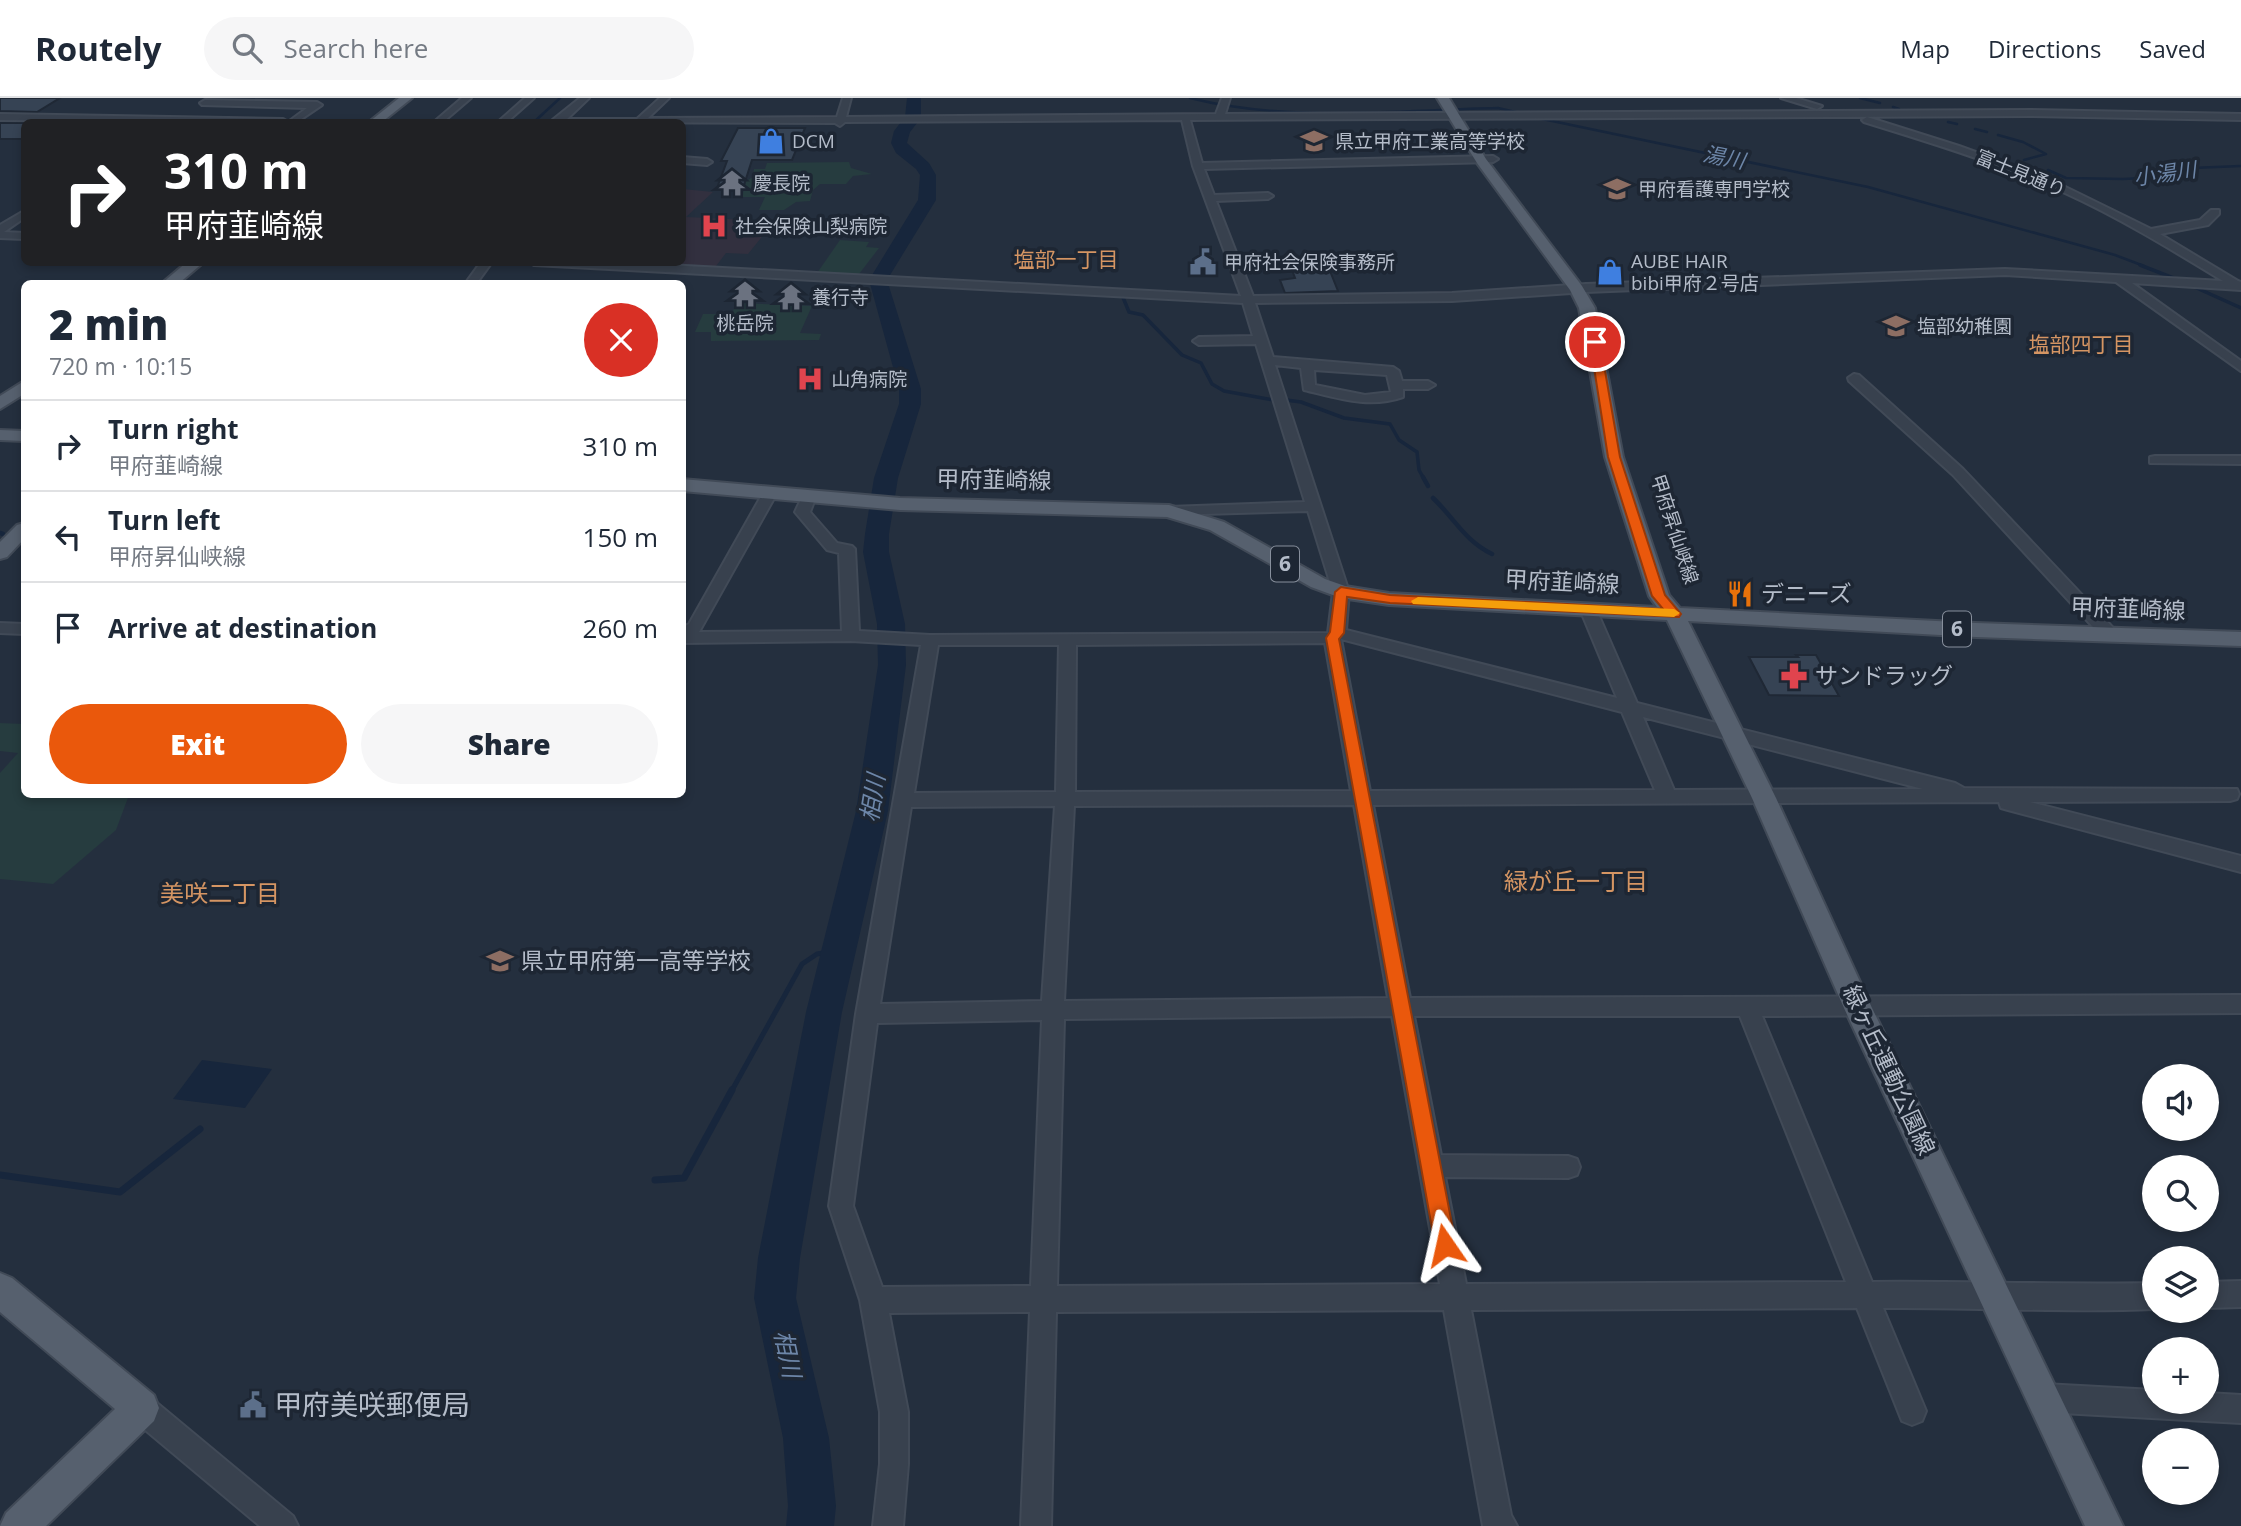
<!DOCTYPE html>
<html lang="en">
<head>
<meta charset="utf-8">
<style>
	body { margin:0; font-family:"Open Sans","Noto Sans JP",sans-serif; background:#f6f6f7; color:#1f2937; height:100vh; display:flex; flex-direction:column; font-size:26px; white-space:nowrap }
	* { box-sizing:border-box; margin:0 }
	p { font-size:23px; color:#747a83 }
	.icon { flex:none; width:38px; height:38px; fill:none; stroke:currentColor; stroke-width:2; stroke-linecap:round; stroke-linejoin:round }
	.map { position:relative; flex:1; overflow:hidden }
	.panel { position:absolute; left:21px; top:182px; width:665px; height:518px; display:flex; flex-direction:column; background:#fff; border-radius:10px; box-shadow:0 4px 10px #0003 }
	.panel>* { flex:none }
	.top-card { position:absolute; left:21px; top:21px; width:665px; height:147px; border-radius:10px; box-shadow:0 4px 10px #0003; background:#202124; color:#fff; overflow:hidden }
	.tools { position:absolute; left:2142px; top:966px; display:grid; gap:14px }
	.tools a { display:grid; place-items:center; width:77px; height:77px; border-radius:50%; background:#fff; box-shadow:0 4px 10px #0003; font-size:35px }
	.pin { position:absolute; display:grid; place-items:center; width:60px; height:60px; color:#fff; margin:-30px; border:4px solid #fff; border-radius:50%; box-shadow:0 2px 7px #0007 }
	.me { position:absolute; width:77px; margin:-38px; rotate:349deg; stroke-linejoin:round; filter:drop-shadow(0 0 5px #0008) }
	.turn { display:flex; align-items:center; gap:24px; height:147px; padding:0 28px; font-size:32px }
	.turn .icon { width:91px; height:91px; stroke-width:2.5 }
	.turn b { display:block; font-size:49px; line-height:60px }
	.round { display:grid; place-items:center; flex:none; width:74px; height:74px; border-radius:37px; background:#f6f6f7 }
	.overview { display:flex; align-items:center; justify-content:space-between; height:119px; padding:0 28px }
	h1 { font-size:42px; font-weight:800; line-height:52px }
	.cta { display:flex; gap:14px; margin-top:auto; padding:14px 28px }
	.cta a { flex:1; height:80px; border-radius:42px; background:#ea580c; color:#fff; font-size:28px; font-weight:800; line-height:80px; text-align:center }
	.cta a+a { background:#f6f6f7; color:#1f2937 }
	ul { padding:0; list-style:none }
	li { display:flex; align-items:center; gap:21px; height:91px; padding:0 28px; border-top:2px solid #e0e1e3 }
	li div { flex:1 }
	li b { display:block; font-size:26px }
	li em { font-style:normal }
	header { display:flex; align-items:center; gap:42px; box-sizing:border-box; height:98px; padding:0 35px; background:#fff; border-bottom:2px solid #e0e1e3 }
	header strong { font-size:33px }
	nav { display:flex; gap:38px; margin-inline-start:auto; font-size:24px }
	.search { width:490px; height:63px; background:#f6f6f7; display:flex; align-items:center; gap:18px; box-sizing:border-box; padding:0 24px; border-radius:38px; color:#747a83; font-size:26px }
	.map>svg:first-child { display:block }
	.medical { fill:#32303f }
	.green { fill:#263c3f }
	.water { fill:#17263c }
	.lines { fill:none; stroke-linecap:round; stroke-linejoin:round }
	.stream-far4 { stroke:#17263c; stroke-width:2.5 }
	.stream-far3 { stroke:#17263c; stroke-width:3.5 }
	.stream-far2 { stroke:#17263c; stroke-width:4.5 }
	.stream-far1 { stroke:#17263c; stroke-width:5 }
	.stream { stroke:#17263c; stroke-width:7 }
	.river { fill:#17263c; fill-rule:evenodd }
	.building { fill:#364354; stroke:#1f2835; stroke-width:2 }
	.minor-casing { stroke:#414a57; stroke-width:4 }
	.major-casing { stroke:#414a57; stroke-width:4 }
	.minor { fill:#38414e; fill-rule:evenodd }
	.major { fill:#56606e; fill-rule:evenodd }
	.route { fill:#ea580c; stroke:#983908; stroke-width:2 }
	.slow { fill:#f59e0b }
	.labels { text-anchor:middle; stroke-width:7; stroke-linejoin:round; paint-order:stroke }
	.far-poi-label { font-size:19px; fill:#b4bcc9; stroke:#1d2633; text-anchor:start }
	.far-street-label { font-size:19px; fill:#b4bcc9; stroke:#1d2633 }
	.far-water-label { font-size:21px; font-style:italic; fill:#6d86a8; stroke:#1d2633 }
	.far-neighbourhood-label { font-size:21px; fill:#d59563; stroke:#1d2633 }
	.shield { fill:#1d2633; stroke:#878f9c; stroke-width:2 }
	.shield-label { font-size:21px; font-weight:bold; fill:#b4bcc9 }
	.street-label { font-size:23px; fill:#b4bcc9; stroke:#1d2633 }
	.poi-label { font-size:23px; fill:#b4bcc9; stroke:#1d2633; text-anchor:start }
	.water-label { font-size:24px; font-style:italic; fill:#6d86a8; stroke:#1d2633 }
	.neighbourhood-label { font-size:24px; fill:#d59563; stroke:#1d2633 }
	.near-poi-label { font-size:28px; fill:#b4bcc9; stroke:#1d2633; text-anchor:start }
</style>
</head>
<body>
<header>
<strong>Routely</strong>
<div class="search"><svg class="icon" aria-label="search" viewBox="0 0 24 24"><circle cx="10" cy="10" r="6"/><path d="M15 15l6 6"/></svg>Search here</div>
<nav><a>Map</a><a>Directions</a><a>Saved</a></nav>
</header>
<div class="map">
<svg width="2241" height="1428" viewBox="0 0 2241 1428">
	<rect width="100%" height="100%" fill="#242f3e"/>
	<path class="medical" d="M683 91 713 94 686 119 751 122 742 134 765 135 748 156 726 155 713 172 605 164H682Z"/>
	<g class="green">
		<path d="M849 64 851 70 872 76 853 78 846 86H820L813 92 810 103 796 104 784 112H759L765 99H742L746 83 753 79 754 71H765L767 65Z"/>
		<path d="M840 142 869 144 866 149 879 150 856 180 815 178Z"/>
		<path d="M736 205 812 208 800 235 821 236 819 242 711 243V234H695L703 216H732Z"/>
		<path d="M0 625 24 626V696L129 697 116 732 53 786 0 781V675L18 655 0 653Z"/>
	</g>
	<path class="water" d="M202 962 272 971 245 1010 173 1001Z"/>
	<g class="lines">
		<g class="stream-far4">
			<path d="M1190 0C1289 25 1397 12 1498 10L1524 16"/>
			<path d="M1860 0 1880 5"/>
			<path d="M1893 9 1899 11"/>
			<path d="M1533 19 1868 89 2115 157 2144 168"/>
			<path d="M534 24 560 0"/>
			<path d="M1948 24 1957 26"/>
			<path d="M1975 31 1987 34"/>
			<path d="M1998 37 2023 44 2046 56 2024 62"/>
			<path d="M2048 72 2066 80 2123 81 2145 80 2167 71 2241 68"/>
		</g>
		<g class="stream-far3">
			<path d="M2140 167 2181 183"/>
			<path d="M2190 187 2241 210"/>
			<path d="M1122 197 1129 214 1143 217 1182 257 1201 265 1212 286 1224 293 1273 302"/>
			<path d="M1286 302 1301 304 1344 320 1390 326 1399 342 1417 354 1419 372 1424 381"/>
		</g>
		<g class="stream-far2">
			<path d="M1423 379 1428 388"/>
			<path d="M1433 400C1455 421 1465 443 1492 456"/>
			<path d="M0 435 3 436"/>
		</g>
		<path class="stream-far1" d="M731 994 802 866 817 856 840 852"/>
		<g class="stream">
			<path d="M0 1077 120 1094 200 1031"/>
			<path d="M655 1082 684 1080 732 992"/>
		</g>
		<path class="river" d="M907 0H921V20L910 34 907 45 929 65 936 77V102L887 182 921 291V306L898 380 889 436V454L905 526 906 567 888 713 842 914 800 1160 796 1200 829 1340 836 1408 834 1428H786L788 1408 783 1340 754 1200 758 1160 806 914 856 713 878 567 877 526 863 454 865 436 874 380 899 306V291L869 182 918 102 920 77 916 71 896 55 891 45 894 33 905 19Z"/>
	</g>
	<g class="building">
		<path d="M0 0H60L37 14 0 13Z"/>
		<rect x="0" y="25" width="24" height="16"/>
		<path d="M738 30H805L792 62H752L744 87 717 90 727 63H721Z"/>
		<path d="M1299 168H1328L1338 193 1285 195 1280 182 1295 180 1291 169Z"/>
		<path d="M1796 557H1816L1839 598 1769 597 1749 559H1798Z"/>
	</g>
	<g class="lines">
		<g class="minor-casing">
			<g id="minor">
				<path d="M462 0H471L443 24H434Z"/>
				<path d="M525 0H534L507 24H498Z"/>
				<path d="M580 0H589L567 21H637L660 0H669L648 20 837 19 843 0H851L846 19 1216 16 1222 0H1230L1225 16 2028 12 2241 16V22L2028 18 1190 22 1202 65 1493 58 1498 61 1493 64 1204 71 1214 97 1268 95 1273 98 1268 101 1216 103 1253 198 1452 195 1586 186 2005 171 2223 183C2172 152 2120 120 2065 95 2000 66 1932 45 1864 24L1862 22 1867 19 1959 48 2045 79 2151 131 2200 122 2211 112H2219V116L2208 127 2160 136 2238 183 2241 184V192L2132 185 2241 263V273L2116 184 2005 177 1586 194 1452 203 1255 205 1273 259 1393 269 1399 273 1402 283H1428L1435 287 1428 291H1403V299C1369 311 1338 300 1304 292L1301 270 1275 267 1349 494 1346 532 1617 600 1580 511 1588 506 1596 511 1637 605 1955 685 1964 690 2237 691 2239 696 2237 701 2230 703 2030 704 2241 758V774L2008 712 2001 710 1999 704 1373 707 1410 900 2241 897V915L1762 918 1872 1184C1966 1183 2060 1187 2154 1185V1211C2064 1215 1973 1209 1883 1210L1926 1313 1922 1323 1912 1327 1902 1323 1857 1210 1471 1212 1511 1417 1517 1428H1483L1444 1212 1056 1214 1051 1428H1021L1030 1214 889 1215 908 1314V1366L903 1428H873L880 1366V1314L860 1202 829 1108 856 916 921 547 851 543 682 545V530L689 526 763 395 770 391 777 395 699 534 842 533 839 455 827 452 795 414 804 395 809 394 816 398 810 414 837 445 852 448 855 451 859 533 930 537 1328 535 1333 494 1308 413 1169 417 1162 413 1169 409 1305 404 1256 246 1199 247 1193 243 1199 239 1253 238 1243 205 534 167 529 164H612L1241 198 1193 68 1182 22 845 24 840 28 835 25 550 24ZM1314 272 1387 277 1391 294 1365 297 1315 287ZM1341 541 1622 614 1655 692 1370 693ZM1325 545 1351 693 1075 694 1076 547ZM938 547H1059L1056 694 914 695ZM1643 619 1923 691 1674 692ZM1354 707 1388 900 1064 903 1074 708ZM1055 708 1042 903 880 906 911 709ZM1392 918 1440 1186 1057 1188 1064 921ZM1414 918H1740L1846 1184 1466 1186 1445 1079 1568 1080 1577 1077 1580 1069 1577 1061 1568 1058 1441 1057ZM1042 922 1031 1188 882 1189 853 1108 877 925Z"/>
				<path d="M1781 0H1796L1822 8 1817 11Z"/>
				<path d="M205 2 317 4 322 7 297 24 0 22V16L283 21 288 24 307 10 202 7 200 5Z"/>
				<path d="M682 59 707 61 712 64 707 67 682 65Z"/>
				<path d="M24 113V120L4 134 24 135V141L0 140V127Z"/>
				<path d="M481 164H492L476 186H465Z"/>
				<path d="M1854 276 1859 277 1963 371 2116 533 2118 537 2116 541H2104L1953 377 1849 283 1848 280Z"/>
				<path d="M2155 358H2241V366L2150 365V359Z"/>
				<path d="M0 525 24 526V536L0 535Z"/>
				<path d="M2241 1183V1209L2207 1210V1184Z"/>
				<path d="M2044 1286 2154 1292V1304H2207V1295L2241 1297V1325L2044 1314 2034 1310 2030 1300 2034 1290Z"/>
				<path d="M141 1296 151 1300 293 1418 298 1428H260L131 1320 127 1310 131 1300Z"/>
			</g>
		</g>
		<g class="major-casing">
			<g id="major">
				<path d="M399 0H412L382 24H369Z"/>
				<path d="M1437 0H1449L1486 61 1582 188 1595 210 1623 359 1669 497 1680 510 1976 525 2241 534V548L1976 539 1688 523 1776 700 1872 910 2123 1428H2085L1844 910 1752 700 1667 522 1389 507 1341 500 1311 489 1210 432 1167 419 900 412 682 393V381L900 400 1169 407 1224 424 1325 481 1345 488 1389 495 1657 509 1649 498 1605 359 1579 210 1570 192 1477 65Z"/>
				<path d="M187 164H204L178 186H161Z"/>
				<path d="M24 283V296L0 311V298Z"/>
				<path d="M0 332 24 333V343L0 342Z"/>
				<path d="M24 425V441L7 459 0 461V444L17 427Z"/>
				<path d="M0 1175 12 1180 154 1297 159 1310 154 1323 46 1428H0L6 1415 115 1311 0 1214Z"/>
			</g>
		</g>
		<use href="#minor" class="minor"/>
		<use href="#major" class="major"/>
	</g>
	<path class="route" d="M1595 241 1600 244 1620 359 1665 497 1681 516 1679 519 1390 505 1347 499 1344 535 1339 541 1456 1147 1453 1154 1445 1157 1438 1154 1435 1147 1326 540 1330 534 1335 494 1341 489 1390 497 1663 511 1652 498 1608 359 1590 244Z"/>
	<path class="slow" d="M1418 499 1674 511 1680 515 1674 519 1413 506 1411 503Z"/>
	<defs>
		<g id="shop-bare" transform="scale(2.1)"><path d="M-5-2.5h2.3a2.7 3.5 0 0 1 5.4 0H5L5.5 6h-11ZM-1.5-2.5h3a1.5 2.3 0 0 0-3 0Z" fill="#3f7fe0" stroke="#1d2633" stroke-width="2.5" paint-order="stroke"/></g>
		<g id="school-bare" transform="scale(2.1)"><path d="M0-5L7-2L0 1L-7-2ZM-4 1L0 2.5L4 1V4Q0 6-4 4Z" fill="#8d6e63" stroke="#1d2633" stroke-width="2.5" paint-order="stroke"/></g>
		<g id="temple-bare" transform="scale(2.1)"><path d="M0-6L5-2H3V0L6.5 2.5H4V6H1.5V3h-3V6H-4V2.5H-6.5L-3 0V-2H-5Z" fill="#6b7280" stroke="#1d2633" stroke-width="2.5" paint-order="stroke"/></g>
		<g id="hospital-bare" transform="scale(2.1)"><path d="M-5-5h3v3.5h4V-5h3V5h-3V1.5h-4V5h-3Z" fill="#e0444e" stroke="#1d2633" stroke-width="2.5" paint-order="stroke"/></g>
		<g id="civic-bare" transform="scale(2.1)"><path d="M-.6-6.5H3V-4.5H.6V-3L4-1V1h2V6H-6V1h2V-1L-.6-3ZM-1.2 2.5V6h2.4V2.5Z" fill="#5c6f8a" stroke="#1d2633" stroke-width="2.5" paint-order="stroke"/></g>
		<g id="restaurant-bare" transform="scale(2.1)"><path d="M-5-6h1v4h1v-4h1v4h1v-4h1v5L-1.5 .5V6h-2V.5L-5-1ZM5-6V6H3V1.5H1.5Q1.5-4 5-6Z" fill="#e8710a" stroke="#1d2633" stroke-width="2.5" paint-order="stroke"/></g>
		<g id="pharmacy-bare" transform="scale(2.1)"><path d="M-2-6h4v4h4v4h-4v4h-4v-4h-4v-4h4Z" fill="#e0444e" stroke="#1d2633" stroke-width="2.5" paint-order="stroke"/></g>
	</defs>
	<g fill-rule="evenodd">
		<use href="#shop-bare" x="771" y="43"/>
		<use href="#school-bare" x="1314" y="43"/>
		<use href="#temple-bare" x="732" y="85"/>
		<use href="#school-bare" x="1617" y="91"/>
		<use href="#hospital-bare" x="714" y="128"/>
		<use href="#civic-bare" x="1203" y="164"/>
		<use href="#shop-bare" x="1610" y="174"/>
		<use href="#temple-bare" x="745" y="196"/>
		<use href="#temple-bare" x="791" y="199"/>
		<use href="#school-bare" x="1896" y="228"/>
		<use href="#hospital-bare" x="810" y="281"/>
		<use href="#restaurant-bare" x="1740" y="496"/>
		<use href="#pharmacy-bare" x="1794" y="578"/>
		<use href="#school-bare" x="500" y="863"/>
		<use href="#civic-bare" x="253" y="1307"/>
	</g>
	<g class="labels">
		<g class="far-poi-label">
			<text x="792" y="50">DCM</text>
			<text x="1335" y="50">県立甲府工業高等学校</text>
			<text x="753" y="92">慶長院</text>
			<text x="1638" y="98">甲府看護専門学校</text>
			<text x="735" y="135">社会保険山梨病院</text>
			<text x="1631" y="170">AUBE HAIR<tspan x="1631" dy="22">bibi甲府２号店</tspan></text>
			<text x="1224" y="171">甲府社会保険事務所</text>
			<text x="812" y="206">養行寺</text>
			<text x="745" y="232" text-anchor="middle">桃岳院</text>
			<text x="1917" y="235">塩部幼稚園</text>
			<text x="831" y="288">山角病院</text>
		</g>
		<g class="far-street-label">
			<text transform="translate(2021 75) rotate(22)" y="7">富士見通り</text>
			<text transform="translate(1675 431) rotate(72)" y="7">甲府昇仙峡線</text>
		</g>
		<g class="far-water-label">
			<text transform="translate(1724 60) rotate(11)" y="7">湯川</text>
			<text transform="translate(2165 76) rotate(-8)" y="7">小湯川</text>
		</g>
		<g class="far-neighbourhood-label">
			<text x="1066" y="169">塩部一丁目</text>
			<text x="2081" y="254">塩部四丁目</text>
		</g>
		<g class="shield">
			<rect x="1271" y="448.5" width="28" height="35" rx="5"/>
			<rect x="1943" y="513.5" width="28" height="35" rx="5"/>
		</g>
		<g class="shield-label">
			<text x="1285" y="473">6</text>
			<text x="1957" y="538">6</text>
		</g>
		<g class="street-label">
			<text transform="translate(994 382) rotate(1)" y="8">甲府韮崎線</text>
			<text transform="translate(1562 484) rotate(3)" y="8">甲府韮崎線</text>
			<text transform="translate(2128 511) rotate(2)" y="8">甲府韮崎線</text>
			<text transform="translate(1889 972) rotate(65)" y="8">緑ヶ丘運動公園線</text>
		</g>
		<g class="poi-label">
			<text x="1761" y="504">デニーズ</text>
			<text x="1815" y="586">サンドラッグ</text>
			<text x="521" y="871">県立甲府第一高等学校</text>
		</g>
		<g class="water-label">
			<text transform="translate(873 700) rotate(-81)" y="8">相川</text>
			<text transform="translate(787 1256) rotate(78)" y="8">相川</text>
		</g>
		<g class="neighbourhood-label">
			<text x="1576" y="792">緑が丘一丁目</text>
			<text x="220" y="804">美咲二丁目</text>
		</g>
		<g class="near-poi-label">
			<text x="274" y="1317">甲府美咲郵便局</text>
		</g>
	</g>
</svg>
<div class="tools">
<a><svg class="icon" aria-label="sound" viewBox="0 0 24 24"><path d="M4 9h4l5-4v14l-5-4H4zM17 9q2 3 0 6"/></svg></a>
<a><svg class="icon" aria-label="search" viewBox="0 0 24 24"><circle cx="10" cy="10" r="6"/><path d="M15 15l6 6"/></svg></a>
<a><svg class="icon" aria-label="layers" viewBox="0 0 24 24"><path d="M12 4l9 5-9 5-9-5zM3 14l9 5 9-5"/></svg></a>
<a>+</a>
<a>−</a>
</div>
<div class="pin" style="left:1595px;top:244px;background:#d93025"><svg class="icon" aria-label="arrive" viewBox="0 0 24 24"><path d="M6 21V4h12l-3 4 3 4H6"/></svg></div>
<svg class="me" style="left:1445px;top:1147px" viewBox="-20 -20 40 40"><path d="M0-17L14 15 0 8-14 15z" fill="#ea580c" stroke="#fff" stroke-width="4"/></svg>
<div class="top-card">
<div class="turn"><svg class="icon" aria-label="right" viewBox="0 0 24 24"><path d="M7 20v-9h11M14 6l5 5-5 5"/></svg><div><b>310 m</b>甲府韮崎線</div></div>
</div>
<section class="panel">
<div class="overview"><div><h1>2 min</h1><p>720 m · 10:15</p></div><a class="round" style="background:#d93025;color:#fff"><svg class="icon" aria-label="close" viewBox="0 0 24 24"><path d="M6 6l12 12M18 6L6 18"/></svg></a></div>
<ul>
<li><svg class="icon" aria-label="right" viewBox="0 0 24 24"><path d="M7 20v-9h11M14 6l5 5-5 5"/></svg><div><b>Turn right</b><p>甲府韮崎線</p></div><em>310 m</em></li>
<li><svg class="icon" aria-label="left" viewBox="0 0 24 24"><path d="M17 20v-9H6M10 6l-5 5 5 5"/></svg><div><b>Turn left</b><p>甲府昇仙峡線</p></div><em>150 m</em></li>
<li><svg class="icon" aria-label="arrive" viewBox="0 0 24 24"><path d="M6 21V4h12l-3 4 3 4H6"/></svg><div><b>Arrive at destination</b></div><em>260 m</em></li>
</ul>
<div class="cta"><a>Exit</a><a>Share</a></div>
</section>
</div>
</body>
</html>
